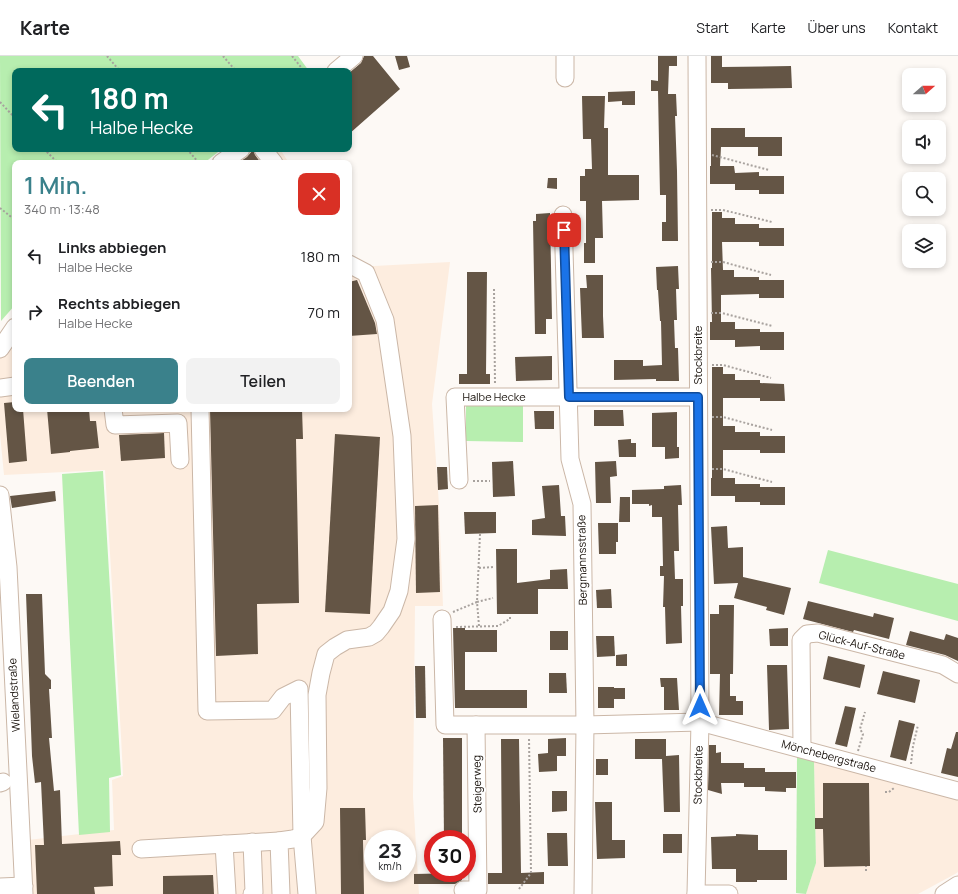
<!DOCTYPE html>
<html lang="de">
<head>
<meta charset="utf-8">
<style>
	body { margin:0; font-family:Manrope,sans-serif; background:#f2f2f2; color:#202124; height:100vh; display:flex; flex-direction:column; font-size:15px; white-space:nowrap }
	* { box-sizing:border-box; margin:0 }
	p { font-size:13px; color:#757577 }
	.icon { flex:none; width:22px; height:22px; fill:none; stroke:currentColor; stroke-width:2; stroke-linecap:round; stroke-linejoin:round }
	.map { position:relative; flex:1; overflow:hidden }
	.details { position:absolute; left:12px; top:104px; width:340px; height:252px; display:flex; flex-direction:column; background:#fff; border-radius:8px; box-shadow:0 2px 6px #0003 }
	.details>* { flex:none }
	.hud { position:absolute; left:12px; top:12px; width:340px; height:84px; border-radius:8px; box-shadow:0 2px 6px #0003; background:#00695c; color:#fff; overflow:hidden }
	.needle { width:26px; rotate:69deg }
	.buttons { position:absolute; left:902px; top:12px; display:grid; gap:8px }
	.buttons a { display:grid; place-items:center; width:44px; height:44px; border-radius:8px; background:#fff; box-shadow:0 2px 6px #0003; font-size:20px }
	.speed { position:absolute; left:364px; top:774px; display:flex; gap:8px; font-size:20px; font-weight:700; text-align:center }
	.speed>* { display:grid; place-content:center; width:52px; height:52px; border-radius:50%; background:#fff; box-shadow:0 2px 6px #0003; line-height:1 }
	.speed small { font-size:10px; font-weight:400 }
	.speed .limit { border:6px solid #d22; background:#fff; color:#111 }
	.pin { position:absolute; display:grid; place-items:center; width:34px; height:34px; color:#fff; margin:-17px; border-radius:8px; box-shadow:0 2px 6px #0006 }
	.me { position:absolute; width:44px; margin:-22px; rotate:0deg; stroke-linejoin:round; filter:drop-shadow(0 0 3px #0008) }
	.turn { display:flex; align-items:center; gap:14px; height:84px; padding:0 12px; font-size:18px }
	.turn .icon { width:52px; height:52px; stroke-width:2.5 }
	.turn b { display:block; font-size:28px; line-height:34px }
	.round { display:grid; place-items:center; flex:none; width:42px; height:42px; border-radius:8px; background:#f2f2f2 }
	.headline { display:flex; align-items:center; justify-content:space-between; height:68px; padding:0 12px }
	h1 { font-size:24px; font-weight:600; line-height:30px; color:#3a818b }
	.cta { display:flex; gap:8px; margin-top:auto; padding:8px 12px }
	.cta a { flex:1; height:46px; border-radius:8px; background:#3a818b; color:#fff; font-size:16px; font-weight:600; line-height:46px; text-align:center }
	.cta a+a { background:#f2f2f2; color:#202124 }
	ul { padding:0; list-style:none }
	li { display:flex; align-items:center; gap:12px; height:56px; padding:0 12px }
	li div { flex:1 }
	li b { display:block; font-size:15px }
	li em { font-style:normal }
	header { display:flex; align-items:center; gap:24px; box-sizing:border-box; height:56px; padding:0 20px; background:#fff; border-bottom:1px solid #e0e0e0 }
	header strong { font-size:19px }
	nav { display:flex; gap:22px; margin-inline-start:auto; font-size:14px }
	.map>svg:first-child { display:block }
	.built { fill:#fdeddf; fill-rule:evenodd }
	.green { fill:#b7eeaf }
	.building { fill:#645545 }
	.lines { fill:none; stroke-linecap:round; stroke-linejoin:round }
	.minor-casing { stroke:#cbb7a7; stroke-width:19 }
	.path { stroke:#a8a29e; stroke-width:2; stroke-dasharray:2 2; stroke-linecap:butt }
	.minor { stroke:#fff; stroke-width:17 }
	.route-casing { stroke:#114b97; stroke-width:10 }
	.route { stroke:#1a73e8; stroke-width:7 }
	.labels { text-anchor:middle; stroke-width:4; stroke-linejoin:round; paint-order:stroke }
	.street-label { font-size:11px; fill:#17100a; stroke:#fff }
</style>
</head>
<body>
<header>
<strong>Karte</strong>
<nav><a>Start</a><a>Karte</a><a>Über uns</a><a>Kontakt</a></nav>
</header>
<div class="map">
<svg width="958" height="838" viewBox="0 0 958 838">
	<rect width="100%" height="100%" fill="#fdf9f5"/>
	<g class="built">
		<path d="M247 93H280L289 107H227Z"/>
		<path d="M349 201 355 211 450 206 432 348 439 449 443 550H415L413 741 419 838H30L28 784 114 774 112 724 123 720 121 680 105 414 4 419 0 378V300L15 277V353H349ZM373 783H407V817H373Z"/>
		<path d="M814 704 958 742V816L955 818 918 838H806L816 807Z"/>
	</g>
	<g class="green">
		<path d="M0 0H298L309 15H15V93H222L204 107H15V249L1 265Z"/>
		<path d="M466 348H523V386L466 385Z"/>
		<path d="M103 415 121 719 109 722 110 776 79 779 62 418Z"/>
		<path d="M828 494 958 528V565L819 527Z"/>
		<path d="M797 701 814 704 816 807 806 838 796 837Z"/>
	</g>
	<g class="building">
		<path d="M364 0H373L400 33 349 78V17L361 7Z"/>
		<path d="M395 0H407L410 11 399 14Z"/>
		<path d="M658 0H677V10H669L668 38H676L677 60H675L677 115 678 185H662V166H666V139H660L658 35H651V24L658 25Z"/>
		<path d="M711 0H722V11L791 10 792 32 728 33V27H711Z"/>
		<path d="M635 35V49H622V45L608 46V36Z"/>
		<path d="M582 40H605L604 72H608V119H639V144L602 145 603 182H595V207H584V187H586V145H580V120H585V113H592L591 83H583Z"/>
		<path d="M711 72H745V81H782V100H758V91H721L720 110H734L735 117 759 116V120H784V138H759V134H735V128H710V110H711Z"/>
		<path d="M253 94 255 99 261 107H238L247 101Z"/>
		<path d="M548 122H557V133L547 132Z"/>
		<path d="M712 156H722V162H735V168H759V172H784V190H759V186H722L723 214H734V221H759V224H784V242H759V238L721 239V266H735V273H760V276H784V294H760V290L735 291V284H710V266H712L711 212H712Z"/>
		<path d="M550 157 552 263H546V278H535L533 165H536V158Z"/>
		<path d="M678 210 679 233H676L677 264H674L675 292H678L679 325H656V323L614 324V304H643V310L662 309 661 265H660L658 234H657L656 211Z"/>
		<path d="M467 216H487L486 318H490V328H459V318H467Z"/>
		<path d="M586 219H603V260L604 282H582L580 232H587Z"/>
		<path d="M357 224 375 267 377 278 349 280V226Z"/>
		<path d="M552 300V324L516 325 515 301Z"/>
		<path d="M712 311H723V318H735V324H760V327L784 328 785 345H760V342H723V370H735V376H760V380H785V397H760V394H723V422H735V428H760V431H785V449H760V446H735V440H711V422H712Z"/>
		<path d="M15 346V353H23L27 405 9 407 4 347Z"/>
		<path d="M47 353H65V355L89 353 90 365H96L99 392 70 395V396L51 398Z"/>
		<path d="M210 353H302L303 383H296L299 547 257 548 258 598 216 600Z"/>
		<path d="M594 354H623L624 370H594Z"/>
		<path d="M534 355H554V373H535Z"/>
		<path d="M677 356V391H679V402L665 403V391H652V357Z"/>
		<path d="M164 377 165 402 121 405 119 379Z"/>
		<path d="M335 378 380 381 370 558 325 556Z"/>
		<path d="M631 383V387H636V401H619L618 384Z"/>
		<path d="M513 405 515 440 493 441 492 406Z"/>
		<path d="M616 405 617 420 610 421 611 447H596L595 406Z"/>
		<path d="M437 411H447L448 433 438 434Z"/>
		<path d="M559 429 561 460H565L566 480 532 479V464L545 462 542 430Z"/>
		<path d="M681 429 682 449H678L679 495H674L675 523H683V550H681L682 587 666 588 665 551H663L664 520H660V510H663L662 461H652V449L649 450V448H632V434L664 433V430Z"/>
		<path d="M55 435 56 445 12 452 10 440Z"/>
		<path d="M620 441H630V466H619Z"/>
		<path d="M438 449 440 536 416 537 415 450Z"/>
		<path d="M464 456H496V477L465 478Z"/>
		<path d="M598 467H618V486H616V498H599Z"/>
		<path d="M727 470 728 492 743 491V521L791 532 784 559 766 554 767 551 734 542 738 527 714 528 711 471Z"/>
		<path d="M496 493H517V527L550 523V514L567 513 568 533H538V558H497Z"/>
		<path d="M611 533 612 552H597L596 534Z"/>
		<path d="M26 538H42L45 618 51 624V633H49L52 682H49L54 735 60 734 62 788 120 785 121 799H112L113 830 94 831 95 838H37L35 789H44L41 726 35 727 32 700Z"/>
		<path d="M808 545 873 561 874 557 894 562 889 583 854 574 853 576 803 563Z"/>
		<path d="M719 549H734L733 618H730V640H736V645H743V659H719L720 618H710V558H719Z"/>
		<path d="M453 572H465V574H497V596H465V634H527V652H455Z"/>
		<path d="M788 572V590H770L769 573Z"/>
		<rect x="550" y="575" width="18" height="19"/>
		<path d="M910 575 944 584 946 578 958 582V605L945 599 906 589Z"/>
		<path d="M596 580H614L615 600 597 601Z"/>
		<path d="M627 598V610H616V599Z"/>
		<path d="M828 600 865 609 860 632 823 623Z"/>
		<path d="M767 609H787L789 673 769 674Z"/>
		<path d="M415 610H425L426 662H416Z"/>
		<path d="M883 615 920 624 915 647 877 638Z"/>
		<path d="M549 617H566L567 637H549Z"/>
		<path d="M660 622H677L679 654H664V631H661Z"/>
		<path d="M598 631H614V632H625V643H614V652H598Z"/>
		<path d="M845 650 856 652 847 691 835 688Z"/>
		<path d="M899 664 915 668 906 705 890 701Z"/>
		<path d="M956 676H958V721L941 717 947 692 951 693Z"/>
		<path d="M443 682H462V783H444Z"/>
		<path d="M566 682V700H557V715L539 716 538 698 548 697V683Z"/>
		<path d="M501 683H519L521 817 544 816V828H488V817H502Z"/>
		<path d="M635 683H666V700L679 699 680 756H664L662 703H635Z"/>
		<path d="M709 689H716V697L721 696V707H744V712H765V716H796V732H786V736L765 735V731H744V727H721L722 738 708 734Z"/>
		<rect x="596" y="703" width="12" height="16"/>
		<path d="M823 727H869L870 810 824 811 823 773H815V762H823Z"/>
		<path d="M552 735H567V755L552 756Z"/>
		<path d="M595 746H612V784H625V802L597 803Z"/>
		<path d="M340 752H365L366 784H363L364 838H341Z"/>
		<path d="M547 777H567L568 810H548Z"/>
		<rect x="663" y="778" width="19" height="19"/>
		<path d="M736 778 758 779V794H787V824H757V826H736V813H712L711 781 736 780Z"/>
		<path d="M462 817V824L455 828H414V818Z"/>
		<path d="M213 819 214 838H163V820Z"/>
	</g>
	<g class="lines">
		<g class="minor-casing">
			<g id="minor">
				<path d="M565 0V22"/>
				<path d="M336 15 354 0"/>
				<path d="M263 93 274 107"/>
				<path d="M221 107 241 93"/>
				<path d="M563 159 570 403 582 448 585 669 583 838"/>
				<path d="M0 293 15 271"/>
				<path d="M0 332 15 330"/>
				<path d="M113 353 115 369 178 367 180 404"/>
				<path d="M200 353 207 655 273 654 283 641 299 633 302 780 307 838"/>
				<path d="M459 424 455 341H698"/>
				<path d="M0 439 8 511 24 838"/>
				<path d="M442 563 445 669H476L478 834H463"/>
				<path d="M476 669H585L700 666 958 735"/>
				<path d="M802 693 801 584 807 578 818 577 943 609 958 618"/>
				<path d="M0 727 3 726"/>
				<path d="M252 786 254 836 252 838"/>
				<path d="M224 788 227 838"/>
				<path d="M141 793 279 785"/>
				<path d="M0 831 24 830"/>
				<path d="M281 838 279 785 293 783 302 780 315 766 318 732 317 639 321 617 326 598 335 591 347 584 369 581 376 577 381 571 392 555 399 535 406 483 402 380 385 264 366 217 349 208"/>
				<path d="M696 838 700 666 697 0"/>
				<path d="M696 838H729"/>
				<path d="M944 838 958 829"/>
			</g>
		</g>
		<g class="path">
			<path d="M107 0 120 15"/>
			<path d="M223 0 236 15"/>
			<path d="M292 0 304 15"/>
			<path d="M0 46 15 62"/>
			<path d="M44 93 58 107"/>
			<path d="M187 93 199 107"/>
			<path d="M712 99 769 114"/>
			<path d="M0 152 15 164"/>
			<path d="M711 154H723L772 166"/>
			<path d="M711 206H723L771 219"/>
			<path d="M494 233 495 328"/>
			<path d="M711 257H722L772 270"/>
			<path d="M712 309H723L771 322"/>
			<path d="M712 361H723L772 374"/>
			<path d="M712 413H723L772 426"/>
			<path d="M473 425H490"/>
			<path d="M479 512 493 511"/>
			<path d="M453 556 477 546 480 478"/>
			<path d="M479 570 477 546 493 542"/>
			<path d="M456 571 498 570 510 563V559"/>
			<path d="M858 695 863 678 860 673 865 656"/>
			<path d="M911 708 913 690 918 669"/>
			<path d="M885 736H889L894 732"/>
			<path d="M866 815V810"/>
			<path d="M519 833 531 817 529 682"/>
		</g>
		<use href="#minor" class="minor"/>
	</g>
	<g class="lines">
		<g class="route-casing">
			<path id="route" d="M564 174 569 341H698L700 650"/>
		</g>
		<use href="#route" class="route"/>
	</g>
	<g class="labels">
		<g class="street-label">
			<text transform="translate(698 299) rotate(-90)" y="4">Stockbreite</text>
			<text x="494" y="345">Halbe Hecke</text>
			<text transform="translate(582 504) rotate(-91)" y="4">Bergmannsstraße</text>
			<text transform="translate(862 589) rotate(14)" y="4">Glück-Auf-Straße</text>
			<text transform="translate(14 639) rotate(-93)" y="4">Wielandstraße</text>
			<text transform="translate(829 700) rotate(15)" y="4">Mönchebergstraße</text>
			<text transform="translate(698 719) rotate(-89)" y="4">Stockbreite</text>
			<text transform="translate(477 728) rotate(-91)" y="4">Steigerweg</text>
		</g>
	</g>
</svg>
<div class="buttons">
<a><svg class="needle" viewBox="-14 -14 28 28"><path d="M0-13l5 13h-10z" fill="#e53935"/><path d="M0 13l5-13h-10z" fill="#757577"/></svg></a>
<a><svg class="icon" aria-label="sound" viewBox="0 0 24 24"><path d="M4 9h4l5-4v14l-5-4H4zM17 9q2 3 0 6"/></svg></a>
<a><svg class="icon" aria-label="search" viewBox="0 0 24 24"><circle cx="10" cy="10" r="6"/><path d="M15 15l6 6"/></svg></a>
<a><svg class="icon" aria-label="layers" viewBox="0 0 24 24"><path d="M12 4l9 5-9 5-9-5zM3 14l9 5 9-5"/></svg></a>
</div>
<div class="speed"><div>23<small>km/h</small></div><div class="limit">30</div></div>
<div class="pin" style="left:564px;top:174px;background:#d93025"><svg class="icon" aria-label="arrive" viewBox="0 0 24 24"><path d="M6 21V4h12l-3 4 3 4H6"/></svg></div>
<svg class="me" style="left:700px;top:650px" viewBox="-20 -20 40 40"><path d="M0-17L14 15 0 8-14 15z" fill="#1a73e8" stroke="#fff" stroke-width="4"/></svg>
<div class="hud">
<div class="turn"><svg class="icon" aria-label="left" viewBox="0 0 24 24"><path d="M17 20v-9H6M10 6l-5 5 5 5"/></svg><div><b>180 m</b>Halbe Hecke</div></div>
</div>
<section class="details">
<div class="headline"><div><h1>1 Min.</h1><p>340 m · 13:48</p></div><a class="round" style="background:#d93025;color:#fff"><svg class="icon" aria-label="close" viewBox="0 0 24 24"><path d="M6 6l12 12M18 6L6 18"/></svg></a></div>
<ul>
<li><svg class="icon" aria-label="left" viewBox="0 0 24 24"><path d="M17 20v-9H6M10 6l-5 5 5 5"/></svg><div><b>Links abbiegen</b><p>Halbe Hecke</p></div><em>180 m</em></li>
<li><svg class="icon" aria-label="right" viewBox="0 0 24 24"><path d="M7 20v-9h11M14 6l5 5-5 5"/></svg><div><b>Rechts abbiegen</b><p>Halbe Hecke</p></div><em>70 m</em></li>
</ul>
<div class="cta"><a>Beenden</a><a>Teilen</a></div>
</section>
</div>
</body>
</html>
